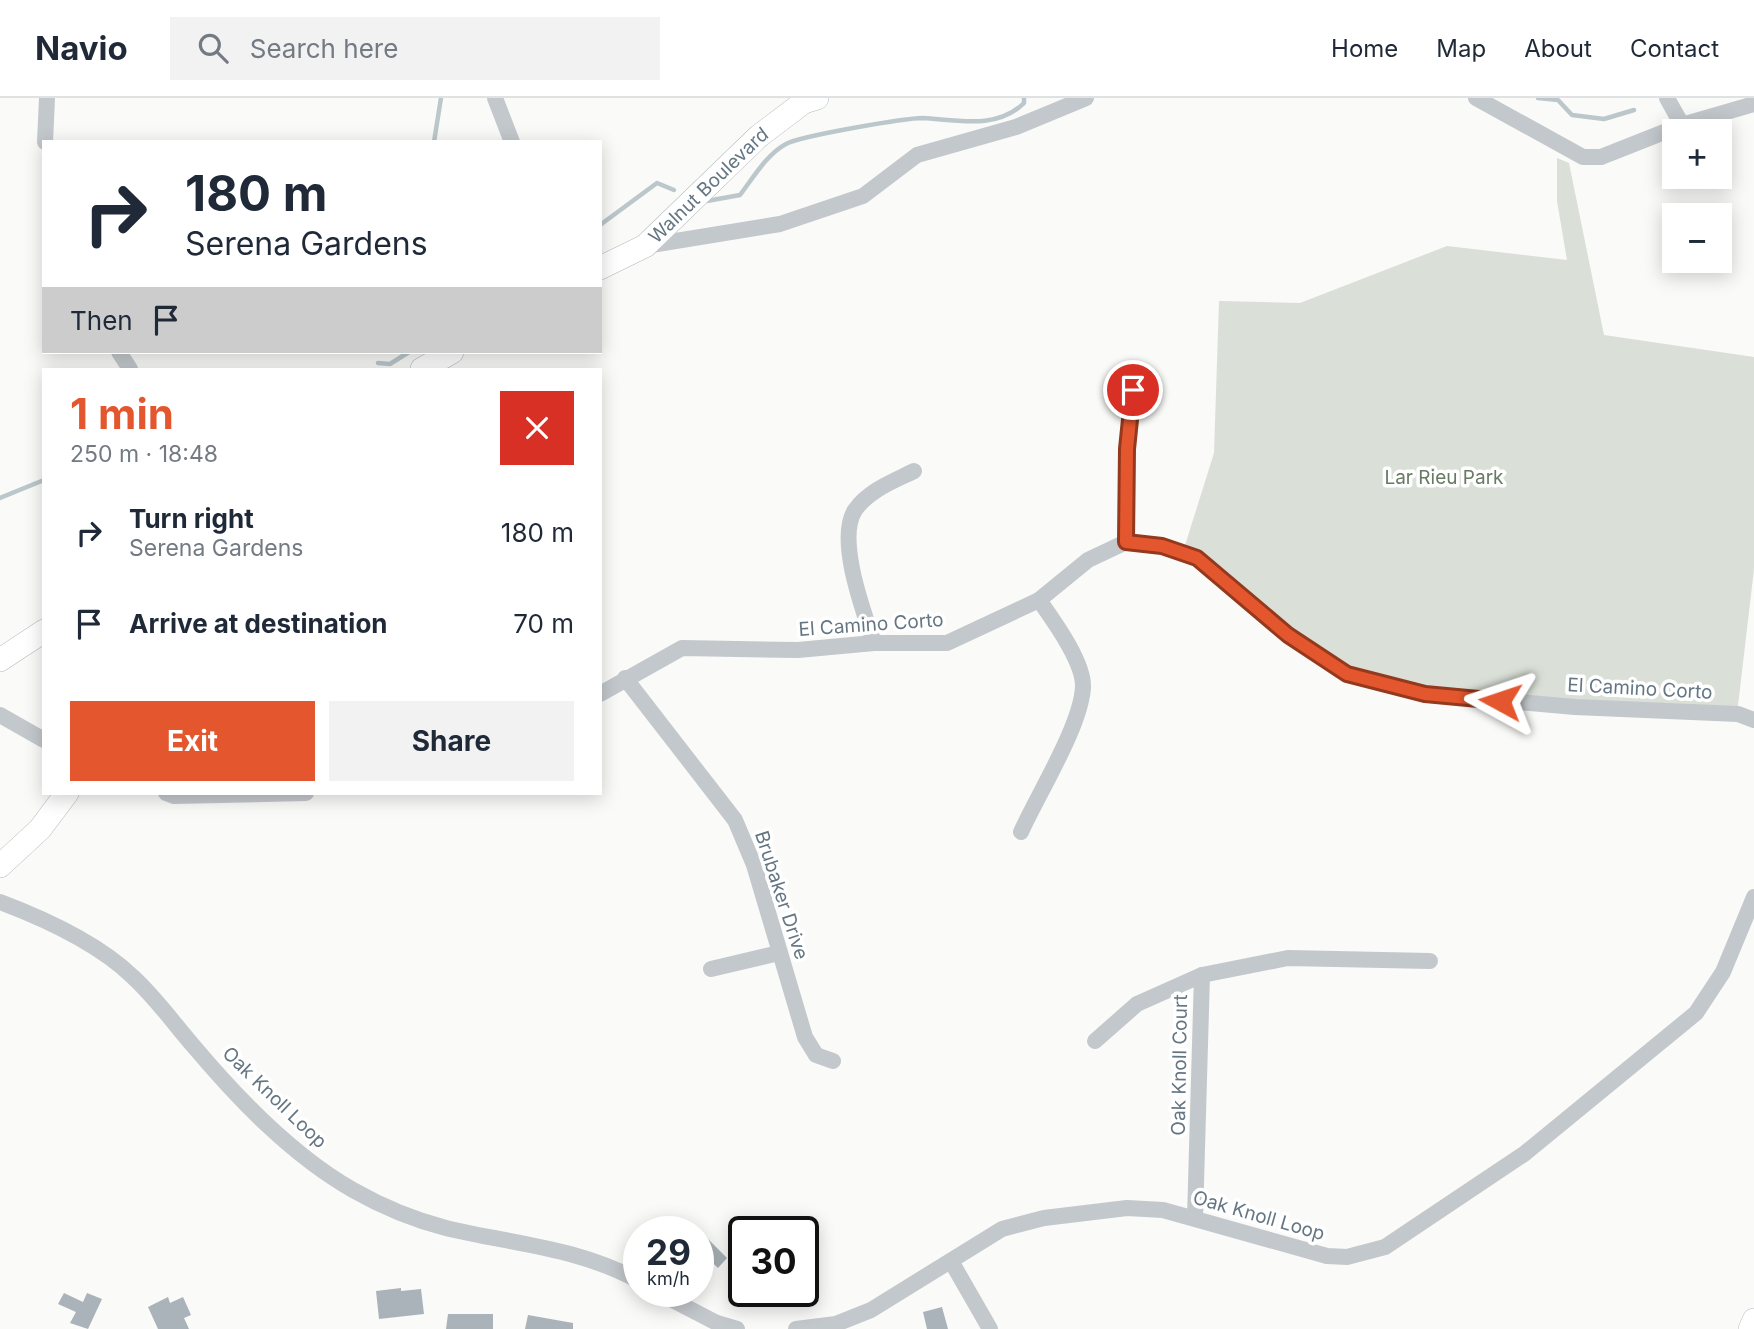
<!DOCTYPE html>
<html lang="en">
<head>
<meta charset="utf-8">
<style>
	body { margin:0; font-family:Inter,sans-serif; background:#f2f2f3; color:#1f2937; height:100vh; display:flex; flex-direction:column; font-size:26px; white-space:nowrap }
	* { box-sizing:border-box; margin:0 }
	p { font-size:23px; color:#747a83 }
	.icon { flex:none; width:38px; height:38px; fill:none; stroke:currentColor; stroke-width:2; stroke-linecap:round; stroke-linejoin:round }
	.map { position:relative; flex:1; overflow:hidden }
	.sheet { position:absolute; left:42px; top:270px; width:560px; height:427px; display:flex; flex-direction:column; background:#fff; border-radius:0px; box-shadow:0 4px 18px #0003 }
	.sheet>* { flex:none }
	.banner { position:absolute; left:42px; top:42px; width:560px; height:214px; border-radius:0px; box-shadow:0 4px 18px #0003; background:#fff; color:#1f2937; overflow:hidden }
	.tools { position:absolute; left:1662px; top:21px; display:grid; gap:14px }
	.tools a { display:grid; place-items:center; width:70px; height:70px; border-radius:0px; background:#fff; box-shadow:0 4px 18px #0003; font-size:35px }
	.speed { position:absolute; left:623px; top:1118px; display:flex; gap:14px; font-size:35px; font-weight:700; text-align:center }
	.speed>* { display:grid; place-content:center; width:91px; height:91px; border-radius:50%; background:#fff; box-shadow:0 4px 18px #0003; line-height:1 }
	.speed small { font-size:18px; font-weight:400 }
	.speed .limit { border:4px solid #111; border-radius:10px; background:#fff; color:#111 }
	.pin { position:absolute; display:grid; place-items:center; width:60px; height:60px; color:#fff; margin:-30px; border:4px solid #fff; border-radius:50%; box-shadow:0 2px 7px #0007 }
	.me { position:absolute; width:77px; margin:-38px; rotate:275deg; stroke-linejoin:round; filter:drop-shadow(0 0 5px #0008) }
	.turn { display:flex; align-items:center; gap:24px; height:147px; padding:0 28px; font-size:32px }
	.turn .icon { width:91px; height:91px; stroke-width:2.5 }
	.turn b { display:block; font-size:49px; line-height:60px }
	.then { display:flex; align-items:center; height:66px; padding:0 28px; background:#0003; gap:14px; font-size:26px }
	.round { display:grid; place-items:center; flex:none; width:74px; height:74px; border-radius:0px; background:#f2f2f3 }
	.head { display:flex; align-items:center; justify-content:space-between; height:119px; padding:0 28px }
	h1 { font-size:42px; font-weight:700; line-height:52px; color:#e4572e }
	.cta { display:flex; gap:14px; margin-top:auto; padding:14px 28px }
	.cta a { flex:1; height:80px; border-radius:0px; background:#e4572e; color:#fff; font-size:28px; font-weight:700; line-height:80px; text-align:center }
	.cta a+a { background:#f2f2f3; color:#1f2937 }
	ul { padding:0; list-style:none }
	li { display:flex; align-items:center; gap:21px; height:91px; padding:0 28px }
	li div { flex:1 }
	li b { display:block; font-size:26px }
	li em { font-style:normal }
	header { display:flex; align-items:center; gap:42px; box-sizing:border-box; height:98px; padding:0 35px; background:#fff; border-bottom:2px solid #e0e1e3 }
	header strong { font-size:33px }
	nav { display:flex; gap:38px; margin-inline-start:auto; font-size:24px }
	.search { width:490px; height:63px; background:#f2f2f3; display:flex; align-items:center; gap:18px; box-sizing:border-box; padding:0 24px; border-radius:0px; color:#747a83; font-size:26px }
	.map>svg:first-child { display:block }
	.green { fill:#dadfd7 }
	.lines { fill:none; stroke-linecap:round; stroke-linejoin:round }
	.stream { stroke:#bbc7cb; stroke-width:4.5 }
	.building { fill:#aab3b9 }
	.secondary-casing { stroke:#b3babf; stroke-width:24 }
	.street { stroke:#c3c8cc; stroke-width:16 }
	.secondary { stroke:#fff; stroke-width:23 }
	.route-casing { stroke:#94391e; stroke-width:18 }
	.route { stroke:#e4572e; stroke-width:12 }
	.labels { text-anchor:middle; stroke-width:7; stroke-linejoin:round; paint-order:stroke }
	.street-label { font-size:19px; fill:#657683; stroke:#fff }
	.park-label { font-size:19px; fill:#687a64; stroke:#fff }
</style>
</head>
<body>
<header>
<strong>Navio</strong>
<div class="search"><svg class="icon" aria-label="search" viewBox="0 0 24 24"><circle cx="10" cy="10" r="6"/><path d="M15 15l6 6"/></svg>Search here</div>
<nav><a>Home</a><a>Map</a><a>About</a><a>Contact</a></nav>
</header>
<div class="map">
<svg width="1754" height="1231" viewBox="0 0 1754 1231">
	<rect width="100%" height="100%" fill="#fafaf8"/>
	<path class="green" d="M1557 60 1569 65 1604 237 1754 259V471L1737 616 1425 596 1347 576 1182 457 1214 355 1219 203 1300 205 1447 148 1567 162 1557 103Z"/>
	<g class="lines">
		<g class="stream">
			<path d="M1538 0 1558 2 1572 17 1604 21 1634 12"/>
			<path d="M434 44 441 0"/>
			<path d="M707 103 740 97C753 80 767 56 786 46 800 38 905 20 923 20 957 22 997 32 1024 5V0"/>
			<path d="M600 127 657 85 674 92"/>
			<path d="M378 265 390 266 409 254"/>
			<path d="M0 400 44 382"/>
		</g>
	</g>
	<g class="building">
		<path d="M698 1131 727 1160 718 1170 713 1165 698 1180Z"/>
		<path d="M401 1190V1193L421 1191 424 1216 379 1221 376 1193Z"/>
		<path d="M64 1195 83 1204 87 1195 102 1201 88 1231 70 1225 76 1214 58 1206Z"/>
		<path d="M168 1199 170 1205 183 1199 191 1217 184 1220 189 1231H158L148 1209Z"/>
		<path d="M942 1209 948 1231H927L923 1214Z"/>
		<path d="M448 1216H493V1231H446Z"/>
		<path d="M528 1217 573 1225V1231H525Z"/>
	</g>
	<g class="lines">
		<g class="secondary-casing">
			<g id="secondary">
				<path id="s1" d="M600 170 645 148 759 38 804 4 817 0"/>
				<path d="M422 271 452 254"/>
				<path d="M0 562 44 533"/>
				<path d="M0 768 40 731 67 695"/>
				<path d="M1750 1231 1754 1222"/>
			</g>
		</g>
		<g class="street">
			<path d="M495 0 512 44"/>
			<path d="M1476 0 1583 59H1601L1682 27 1754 6"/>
			<path d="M1667 0 1682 27"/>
			<path d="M45 44 47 0"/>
			<path d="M645 148 780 126 863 98 917 57 1016 29 1086 0"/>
			<path d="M119 254 130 271"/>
			<path d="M1126 444 1127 351 1133 292"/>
			<path d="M874 545C864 515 836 441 855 412 869 392 894 383 914 373"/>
			<path d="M625 580 735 722 754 767 805 939 816 957 833 963"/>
			<path d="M600 596 682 550 798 552 874 545H947L1039 502 1088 462 1126 444 1162 448 1197 460 1288 537 1347 576 1425 596 1575 609 1738 616 1754 622"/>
			<path d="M0 617 44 642"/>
			<path d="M166 695 174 698 306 695"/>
			<path d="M1021 734C1038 696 1081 628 1083 589 1084 564 1053 522 1039 502"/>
			<path d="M0 804C45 821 98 845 133 879 156 900 175 927 196 951 240 1003 293 1058 353 1092 381 1108 415 1122 446 1130 512 1146 577 1149 639 1183"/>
			<path d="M711 871 779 855"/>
			<path d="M1095 943 1137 906 1202 877 1288 860 1430 863"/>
			<path d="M1195 1120 1202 877"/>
			<path d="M951 1163 990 1231"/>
			<path d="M657 1194 717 1225 737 1231"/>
			<path d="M796 1231 836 1226 871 1212 1002 1131 1044 1120 1127 1110 1163 1112 1327 1158 1347 1159 1385 1149 1524 1056 1696 915 1723 874 1754 799"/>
		</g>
		<use href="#secondary" class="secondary"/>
	</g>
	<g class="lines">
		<g class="route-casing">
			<path id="route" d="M1133 292 1127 351 1126 444 1162 448 1197 460 1288 537 1347 576 1425 596 1500 603"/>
		</g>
		<use href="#route" class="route"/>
	</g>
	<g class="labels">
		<g class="street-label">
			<text dy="7" stroke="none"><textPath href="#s1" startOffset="138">Walnut Boulevard</textPath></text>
			<text transform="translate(871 526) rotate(-4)" y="7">El Camino Corto</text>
			<text transform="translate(1640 590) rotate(3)" y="7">El Camino Corto</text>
			<text transform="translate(782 797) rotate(72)" y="7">Brubaker Drive</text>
			<text transform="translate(1179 967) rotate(-89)" y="7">Oak Knoll Court</text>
			<text transform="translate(275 999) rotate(44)" y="7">Oak Knoll Loop</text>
			<text transform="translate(1259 1117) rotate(16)" y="7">Oak Knoll Loop</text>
		</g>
		<g class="park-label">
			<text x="1444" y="386">Lar Rieu Park</text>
		</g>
	</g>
</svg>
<div class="tools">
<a>+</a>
<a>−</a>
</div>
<div class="speed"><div>29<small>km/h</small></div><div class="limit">30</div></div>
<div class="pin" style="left:1133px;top:292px;background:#d93025"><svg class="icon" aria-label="arrive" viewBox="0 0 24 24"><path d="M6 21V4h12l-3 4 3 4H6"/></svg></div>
<svg class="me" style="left:1500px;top:603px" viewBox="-20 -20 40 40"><path d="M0-17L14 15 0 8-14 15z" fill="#e4572e" stroke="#fff" stroke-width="4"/></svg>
<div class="banner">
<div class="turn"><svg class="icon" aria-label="right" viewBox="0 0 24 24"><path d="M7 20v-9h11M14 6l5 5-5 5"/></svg><div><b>180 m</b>Serena Gardens</div></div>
<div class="then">Then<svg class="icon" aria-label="arrive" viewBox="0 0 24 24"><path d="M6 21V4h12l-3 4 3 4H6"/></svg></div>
</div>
<section class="sheet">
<div class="head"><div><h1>1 min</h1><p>250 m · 18:48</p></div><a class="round" style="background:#d93025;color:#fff"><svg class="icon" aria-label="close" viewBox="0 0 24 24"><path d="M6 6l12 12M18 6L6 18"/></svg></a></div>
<ul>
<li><svg class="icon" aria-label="right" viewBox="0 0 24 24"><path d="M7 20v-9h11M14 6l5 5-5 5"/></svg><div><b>Turn right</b><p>Serena Gardens</p></div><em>180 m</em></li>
<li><svg class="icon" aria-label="arrive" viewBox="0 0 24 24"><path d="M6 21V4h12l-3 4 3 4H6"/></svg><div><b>Arrive at destination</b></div><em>70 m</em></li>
</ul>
<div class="cta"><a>Exit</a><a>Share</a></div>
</section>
</div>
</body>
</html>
